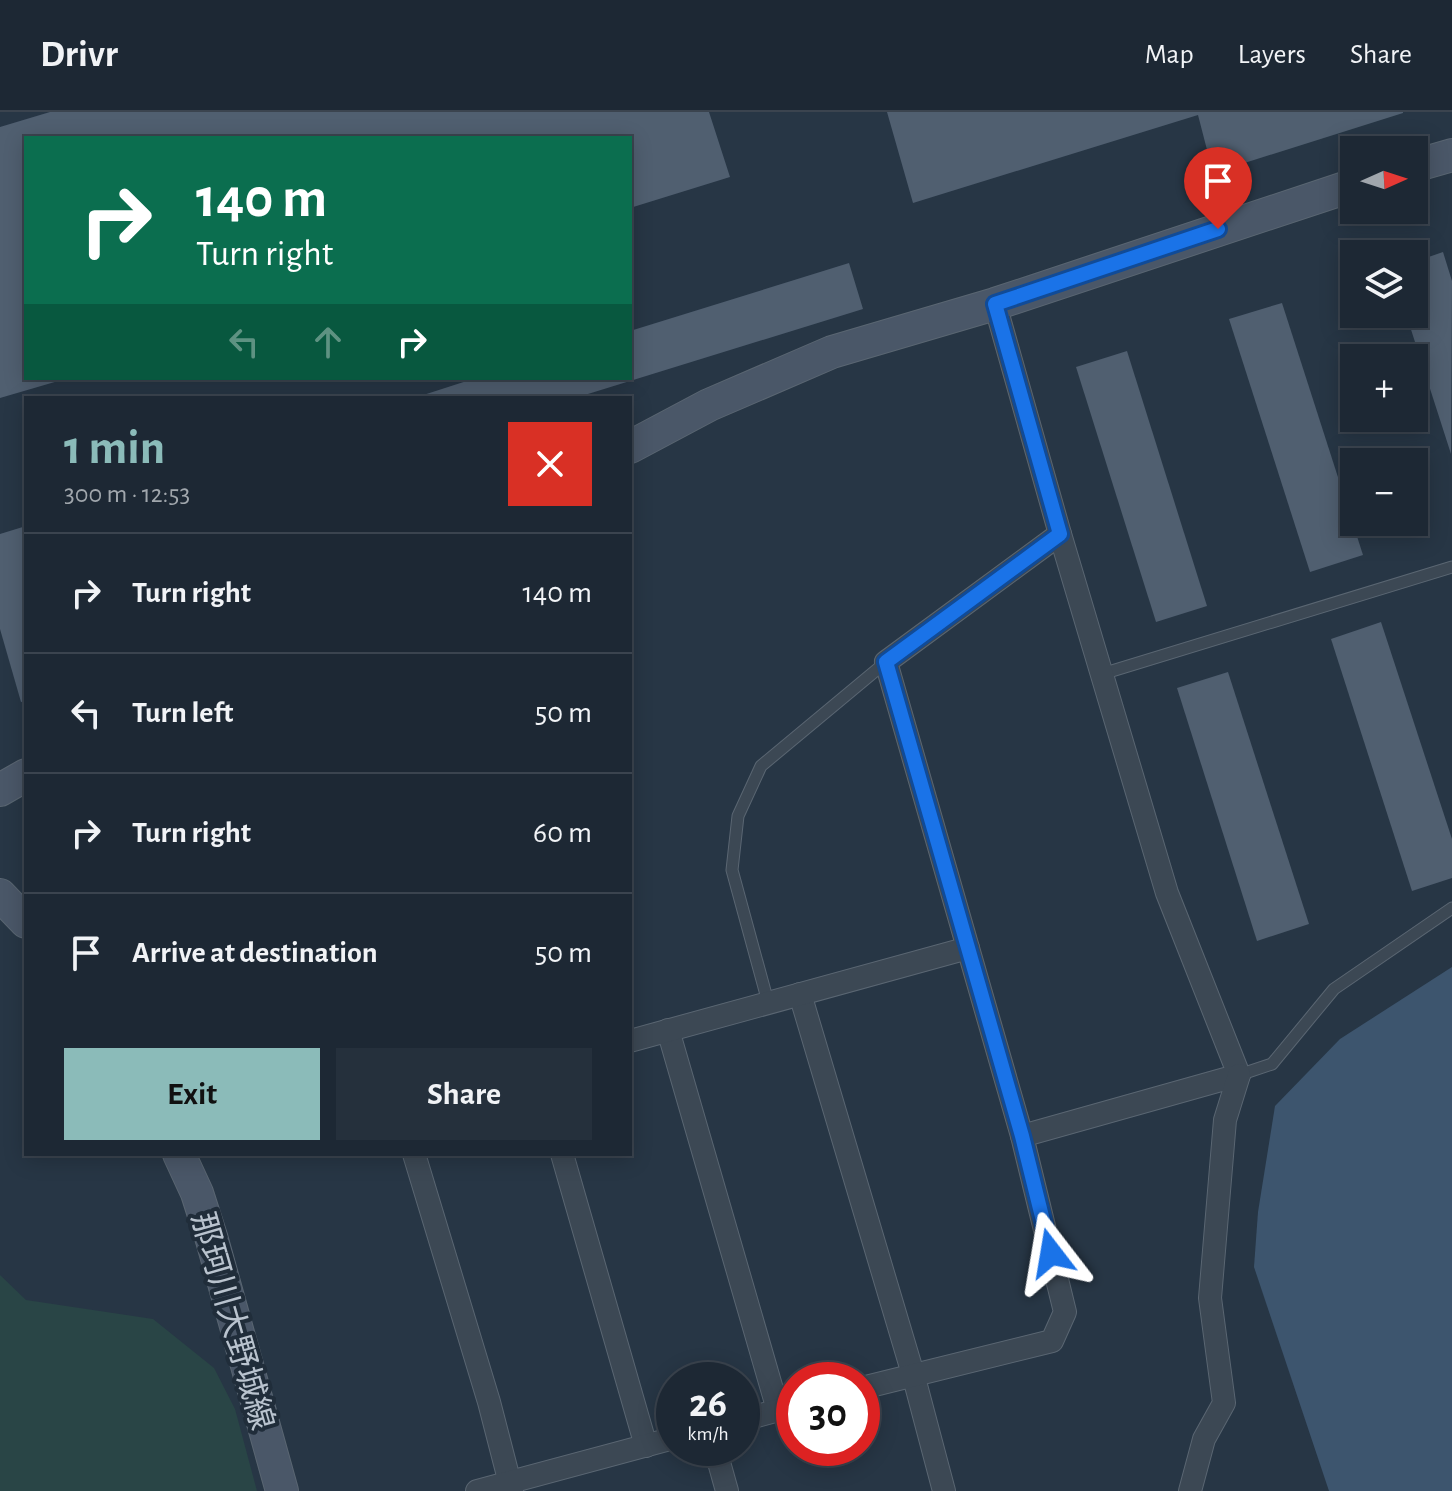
<!DOCTYPE html>
<html lang="en">
<head>
<meta charset="utf-8">
<style>
	body { margin:0; font-family:"Alegreya Sans","Noto Sans JP",sans-serif; background:#25303c; color:#f1f3f6; height:100vh; display:flex; flex-direction:column; font-size:30px; white-space:nowrap }
	* { box-sizing:border-box; margin:0 }
	p { font-size:26px; color:#a0a6ac }
	.icon { flex:none; width:44px; height:44px; fill:none; stroke:currentColor; stroke-width:2; stroke-linecap:round; stroke-linejoin:round }
	.map { position:relative; flex:1; overflow:hidden }
	.sheet { position:absolute; left:24px; top:284px; width:608px; height:760px; display:flex; flex-direction:column; background:#1d2834; border-radius:0px; box-shadow:0 4px 20px #0003,0 0 0 2px #3b444f }
	.sheet>* { flex:none }
	.banner { position:absolute; left:24px; top:24px; width:608px; height:244px; border-radius:0px; box-shadow:0 4px 20px #0003,0 0 0 2px #3b444f; background:#0b6e4f; color:#fff; overflow:hidden }
	.needle { width:52px; rotate:87deg }
	.tools { position:absolute; left:1340px; top:24px; display:grid; gap:16px }
	.tools a { display:grid; place-items:center; width:88px; height:88px; border-radius:0px; background:#1d2834; box-shadow:0 4px 20px #0003,0 0 0 2px #3b444f; font-size:40px }
	.speed { position:absolute; left:656px; top:1250px; display:flex; gap:16px; font-size:40px; font-weight:700; text-align:center }
	.speed>* { display:grid; place-content:center; width:104px; height:104px; border-radius:50%; background:#1d2834; box-shadow:0 4px 20px #0003,0 0 0 2px #3b444f; line-height:1 }
	.speed small { font-size:20px; font-weight:400 }
	.speed .limit { border:12px solid #d22; background:#fff; color:#111 }
	.pin { position:absolute; display:grid; place-items:center; width:68px; height:68px; color:#fff; margin:-82px -34px; border-radius:50% 50% 50% 0; rotate:-45deg; box-shadow:0 0 8px #0007 }
	.pin .icon { rotate:45deg }
	.me { position:absolute; width:88px; margin:-44px; rotate:346deg; stroke-linejoin:round; filter:drop-shadow(0 0 6px #0008) }
	.turn { display:flex; align-items:center; gap:28px; height:168px; padding:0 40px; font-size:36px }
	.turn .icon { width:104px; height:104px; stroke-width:2.5 }
	.turn b { display:block; font-size:56px; line-height:68px }
	.lanes { display:flex; align-items:center; height:76px; padding:0 40px; background:#0003; justify-content:center; gap:40px; direction:ltr }
	.lanes .off { opacity:.35 }
	.round { display:grid; place-items:center; flex:none; width:84px; height:84px; border-radius:0px; background:#25303c }
	.headline { display:flex; align-items:center; justify-content:space-between; height:136px; padding:0 40px }
	h1 { font-size:48px; font-weight:600; line-height:60px; color:#8bbbb9 }
	.action { display:flex; gap:16px; margin-top:auto; padding:16px 40px }
	.action a { flex:1; height:92px; border-radius:0px; background:#8bbbb9; color:#111; font-size:32px; font-weight:600; line-height:92px; text-align:center }
	.action a+a { background:#25303c; color:#f1f3f6 }
	ul { padding:0; list-style:none }
	li { display:flex; align-items:center; gap:24px; height:120px; padding:0 40px; border-top:2px solid #3b444f }
	li div { flex:1 }
	li b { display:block; font-size:30px }
	li em { font-style:normal }
	header { display:flex; align-items:center; gap:48px; box-sizing:border-box; height:112px; padding:0 40px; background:#1d2834; border-bottom:2px solid #3b444f }
	header strong { font-size:38px }
	nav { display:flex; gap:44px; margin-inline-start:auto; font-size:28px }
	.map>svg:first-child { display:block }
	.green { fill:#294546 }
	.water { fill:#3d556e }
	.building { fill:#505f70 }
	.lines { fill:none; stroke-linecap:round; stroke-linejoin:round }
	.lane-casing { stroke:#5a6672; stroke-width:13 }
	.street-casing { stroke:#5a6672; stroke-width:24 }
	.secondary-casing { stroke:#5a6672; stroke-width:34 }
	.lane { stroke:#3c4854; stroke-width:11 }
	.street { stroke:#3c4854; stroke-width:22 }
	.secondary { stroke:#4a5768; stroke-width:32 }
	.route-casing { stroke:#114b97; stroke-width:20 }
	.route { stroke:#1a73e8; stroke-width:14 }
	.labels { text-anchor:middle; stroke-width:8; stroke-linejoin:round; paint-order:stroke }
	.street-label { font-size:32px; fill:#b9c3ce; stroke:#202d3a }
</style>
</head>
<body>
<header>
<strong>Drivr</strong>
<nav><a>Map</a><a>Layers</a><a>Share</a></nav>
</header>
<div class="map">
<svg width="1452" height="1379" viewBox="0 0 1452 1379">
	<rect width="100%" height="100%" fill="#273645"/>
	<path class="green" d="M0 1163 26 1188 153 1207 214 1256 235 1297 257 1379H0Z"/>
	<path class="water" d="M1452 855V1379H1329L1254 1155 1258 1100 1275 994 1340 927Z"/>
	<g class="building">
		<path d="M50 0H709L730 65 630 96V26H26V266L65 267 0 286V15Z"/>
		<path d="M887 0H1403V1L1213 61 1198 3 913 91Z"/>
		<path d="M1443 140 1452 169 1451 342 1406 202H1414V150Z"/>
		<path d="M849 151 863 197 575 286H414L476 266H630V219Z"/>
		<path d="M1282 191 1363 443 1310 460 1229 207Z"/>
		<path d="M1127 239 1207 494 1156 510 1076 255Z"/>
		<path d="M26 414V589L21 590 0 517V422Z"/>
		<path d="M1381 510 1452 727V766L1412 779 1331 527Z"/>
		<path d="M1228 560 1309 812 1257 829 1177 576Z"/>
	</g>
	<g class="lines">
		<g class="lane-casing">
			<g id="lane">
				<path d="M1102 562 1452 455"/>
				<path d="M768 890 732 758 738 704 761 654 886 550"/>
				<path d="M1239 963 1272 952 1334 877 1452 796"/>
			</g>
		</g>
		<g class="street-casing">
			<g id="street">
				<path d="M968 836 886 550 1060 422"/>
				<path d="M800 882 913 1262 944 1379"/>
				<path d="M668 918 778 1298"/>
				<path d="M630 929 968 836 1022 1024"/>
				<path d="M414 1042 489 1290 512 1379"/>
				<path d="M562 1042 646 1334"/>
				<path d="M862 1276 1052 1229 1065 1200 1022 1024 1239 963 1167 781 1060 422 995 192"/>
				<path d="M742 1308 794 1294"/>
				<path d="M715 1336 727 1379"/>
				<path d="M477 1379 674 1326"/>
				<path d="M1190 1379 1204 1327 1224 1291 1210 1186 1225 1008 1239 963"/>
			</g>
		</g>
		<g class="secondary-casing">
			<g id="secondary">
				<path d="M1414 54 1452 43"/>
				<path d="M630 335 709 293 832 240 995 192 1354 73"/>
				<path d="M0 678 26 663"/>
				<path d="M0 783 26 810"/>
				<path d="M179 1042 197 1081 212 1128 282 1379"/>
			</g>
		</g>
		<use href="#lane" class="lane"/>
		<use href="#street" class="street"/>
		<use href="#secondary" class="secondary"/>
	</g>
	<g class="lines">
		<g class="route-casing">
			<path id="route" d="M1051 1141 1022 1024 886 550 1060 422 995 192 1218 117"/>
		</g>
		<use href="#route" class="route"/>
	</g>
	<g class="labels">
		<g class="street-label">
			<text transform="translate(233 1209) rotate(74)" y="11">那珂川大野城線</text>
		</g>
	</g>
</svg>
<div class="tools">
<a><svg class="needle" viewBox="-14 -14 28 28"><path d="M0-13l5 13h-10z" fill="#e53935"/><path d="M0 13l5-13h-10z" fill="#a0a6ac"/></svg></a>
<a><svg class="icon" aria-label="layers" viewBox="0 0 24 24"><path d="M12 4l9 5-9 5-9-5zM3 14l9 5 9-5"/></svg></a>
<a>+</a>
<a>−</a>
</div>
<div class="speed"><div>26<small>km/h</small></div><div class="limit">30</div></div>
<div class="pin" style="left:1218px;top:117px;background:#d93025"><svg class="icon" aria-label="arrive" viewBox="0 0 24 24"><path d="M6 21V4h12l-3 4 3 4H6"/></svg></div>
<svg class="me" style="left:1051px;top:1141px" viewBox="-20 -20 40 40"><path d="M0-17L14 15 0 8-14 15z" fill="#1a73e8" stroke="#fff" stroke-width="4"/></svg>
<div class="banner">
<div class="turn"><svg class="icon" aria-label="right" viewBox="0 0 24 24"><path d="M7 20v-9h11M14 6l5 5-5 5"/></svg><div><b>140 m</b>Turn right</div></div>
<div class="lanes"><svg class="icon off" aria-label="left" viewBox="0 0 24 24"><path d="M17 20v-9H6M10 6l-5 5 5 5"/></svg><svg class="icon off" aria-label="ahead" viewBox="0 0 24 24"><path d="M12 20V5M6 11l6-6 6 6"/></svg><svg class="icon" aria-label="right" viewBox="0 0 24 24"><path d="M7 20v-9h11M14 6l5 5-5 5"/></svg></div>
</div>
<section class="sheet">
<div class="headline"><div><h1>1 min</h1><p>300 m · 12:53</p></div><a class="round" style="background:#d93025;color:#fff"><svg class="icon" aria-label="close" viewBox="0 0 24 24"><path d="M6 6l12 12M18 6L6 18"/></svg></a></div>
<ul>
<li><svg class="icon" aria-label="right" viewBox="0 0 24 24"><path d="M7 20v-9h11M14 6l5 5-5 5"/></svg><div><b>Turn right</b></div><em>140 m</em></li>
<li><svg class="icon" aria-label="left" viewBox="0 0 24 24"><path d="M17 20v-9H6M10 6l-5 5 5 5"/></svg><div><b>Turn left</b></div><em>50 m</em></li>
<li><svg class="icon" aria-label="right" viewBox="0 0 24 24"><path d="M7 20v-9h11M14 6l5 5-5 5"/></svg><div><b>Turn right</b></div><em>60 m</em></li>
<li><svg class="icon" aria-label="arrive" viewBox="0 0 24 24"><path d="M6 21V4h12l-3 4 3 4H6"/></svg><div><b>Arrive at destination</b></div><em>50 m</em></li>
</ul>
<div class="action"><a>Exit</a><a>Share</a></div>
</section>
</div>
</body>
</html>
